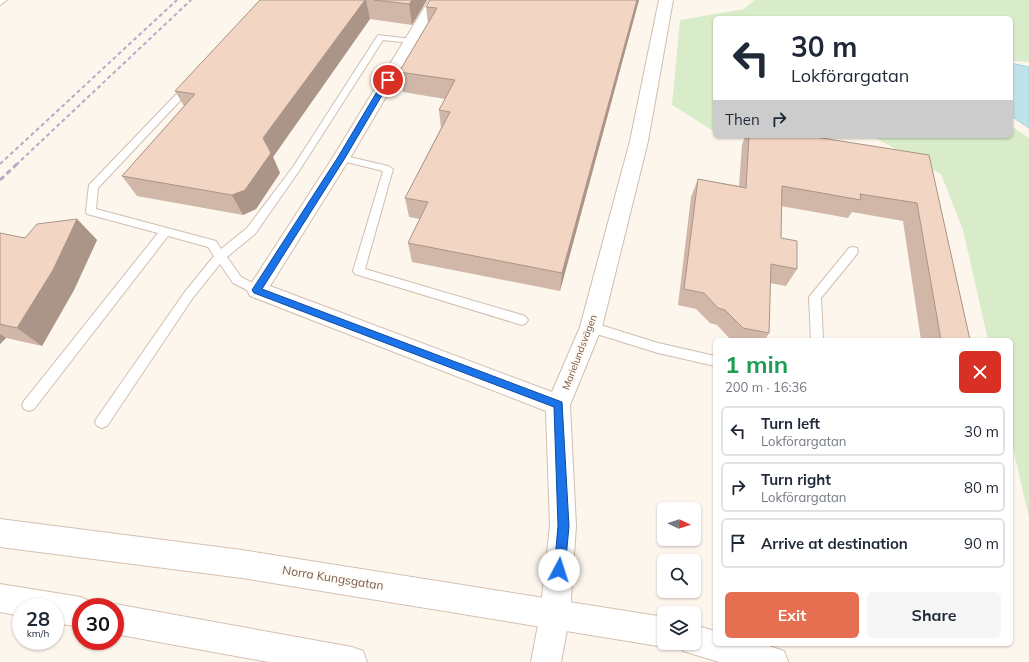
<!DOCTYPE html>
<html lang="en">
<head>
<meta charset="utf-8">
<style>
	body { margin:0; font-family:Mulish,sans-serif; background:#f6f6f7; color:#1f2937; height:100vh; display:flex; flex-direction:column; font-size:15px; white-space:nowrap }
	* { box-sizing:border-box; margin:0 }
	p { font-size:13px; color:#747a83 }
	.icon { flex:none; width:22px; height:22px; fill:none; stroke:currentColor; stroke-width:2; stroke-linecap:round; stroke-linejoin:round }
	.map { position:relative; flex:1; overflow:hidden }
	.side { position:absolute; left:713px; top:338px; width:300px; height:308px; display:flex; flex-direction:column; background:#fff; border-radius:6px; box-shadow:0 1px 3px #0004 }
	.side>* { flex:none }
	.guide { position:absolute; left:713px; top:16px; width:300px; height:122px; border-radius:6px; box-shadow:0 1px 3px #0004; background:#fff; color:#1f2937; overflow:hidden }
	.needle { width:26px; rotate:94deg }
	.tools { position:absolute; left:657px; top:502px; display:grid; gap:8px }
	.tools a { display:grid; place-items:center; width:44px; height:44px; border-radius:6px; background:#fff; box-shadow:0 1px 3px #0004; font-size:20px }
	.speed { position:absolute; left:12px; top:598px; display:flex; gap:8px; font-size:20px; font-weight:700; text-align:center }
	.speed>* { display:grid; place-content:center; width:52px; height:52px; border-radius:50%; background:#fff; box-shadow:0 1px 3px #0004; line-height:1 }
	.speed small { font-size:10px; font-weight:400 }
	.speed .limit { border:6px solid #d22; background:#fff; color:#111 }
	.pin { position:absolute; display:grid; place-items:center; width:34px; height:34px; color:#fff; margin:-17px; border:2px solid #fff; border-radius:50%; box-shadow:0 1px 4px #0007 }
	.me { position:absolute; width:44px; margin:-22px; rotate:5deg; stroke-linejoin:round; filter:drop-shadow(0 0 3px #0008) }
	.turn { display:flex; align-items:center; gap:14px; height:84px; padding:0 12px; font-size:18px }
	.turn .icon { width:52px; height:52px; stroke-width:2.5 }
	.turn b { display:block; font-size:28px; line-height:34px }
	.then { display:flex; align-items:center; height:38px; padding:0 12px; background:#0003; gap:8px; font-size:15px }
	.round { display:grid; place-items:center; flex:none; width:42px; height:42px; border-radius:6px; background:#f6f6f7 }
	.overview { display:flex; align-items:center; justify-content:space-between; height:68px; padding:0 12px }
	h1 { font-size:24px; font-weight:700; line-height:30px; color:#1e9e55 }
	.cta { display:flex; gap:8px; margin-top:auto; padding:8px 12px }
	.cta a { flex:1; height:46px; border-radius:6px; background:#e76f51; color:#fff; font-size:16px; font-weight:700; line-height:46px; text-align:center }
	.cta a+a { background:#f6f6f7; color:#1f2937 }
	ul { padding:0; list-style:none }
	li { display:flex; align-items:center; gap:12px; height:50px; margin:0 8px 6px; padding:0 4px; border:2px solid #e0e1e3; border-radius:6px }
	li div { flex:1 }
	li b { display:block; font-size:15px }
	li em { font-style:normal }
	.map>svg:first-child { display:block }
	.green { fill:#d8ecc9 }
	.water { fill:#bfe3e8; stroke:#a5d3da }
	.lines { fill:none; stroke-linecap:round; stroke-linejoin:round }
	.service-casing { stroke:#d1beb0; stroke-width:2 }
	.minor-casing { stroke:#d1beb0; stroke-width:2 }
	.secondary-casing { stroke:#d6c0b0; stroke-width:2 }
	.service { fill:#fff; fill-rule:evenodd }
	.minor { fill:#fff; fill-rule:evenodd }
	.secondary { fill:#fff; fill-rule:evenodd }
	.rail-far1 { stroke:#b9a8c9; stroke-width:2; stroke-dasharray:4 3; stroke-linecap:butt }
	.rail { stroke:#b9a8c9; stroke-width:3; stroke-dasharray:5.5 3.5; stroke-linecap:butt }
	.wall { fill:#d1b7a8 }
	.shaded-wall { fill:#aa9588 }
	.building { fill:#f3d5c3; stroke:#aa9588 }
	.route { fill:#1a73e8; stroke:#114b97 }
	.labels { text-anchor:middle; stroke-width:3.5; stroke-linejoin:round; paint-order:stroke }
	.street-label { font-size:10px; fill:#7a5c4d; stroke:#fffaf3 }
	.near-street-label { font-size:12px; fill:#7a5c4d; stroke:#fffaf3 }
</style>
</head>
<body>
<div class="map">
<svg width="1029" height="662" viewBox="0 0 1029 662">
	<rect width="100%" height="100%" fill="#fdf6ec"/>
	<g class="green">
		<path d="M755 0H1029V62L1011 61V18H715V132L672 105 680 20 744 9Z"/>
		<path d="M1011 126 1029 138V518L1011 439V340H988L963 230 941 174 872 136H1011Z"/>
	</g>
	<path class="water" d="M1011 63 1029 67V128L1011 116Z"/>
	<g class="lines">
		<g class="service-casing">
			<g id="service">
				<path d="M0 0H7L0 5Z"/>
				<path d="M378 35 411 39 415 41 411 43 383 40 299 171 255 234 227 257 241 277 261 287 263 290 261 293H253L233 283 220 264 192 299 107 426 102 428 97 426 95 422 97 418 184 293 214 256 208 247 168 236 34 409 29 411 24 409 22 405 24 401 158 233 87 214 86 211 89 185 187 83H193V87L98 188 96 209 216 241 221 249 247 228 293 167Z"/>
				<path d="M341 155 388 166 393 169 365 269 522 315 526 317 528 320 526 323 522 325 355 274 353 271 383 171 338 160 336 158 338 156Z"/>
				<path d="M853 247 857 248 858 251 857 254 821 298 823 340H811L809 297 849 248Z"/>
				<path d="M591 322 658 343 715 356V366L658 353 587 331 585 327 587 323Z"/>
			</g>
		</g>
		<g class="minor-casing">
			<path id="minor" d="M429 0H443L350 158 270 286 552 392 580 327 630 141 659 0H673L648 141 602 327 570 405 576 526 570 614 561 662H531L540 614 550 526 546 411 250 296 247 290 335 154Z"/>
		</g>
		<g class="secondary-casing">
			<g id="secondary">
				<path d="M0 519 242 550 664 617V643H673L664 647 242 578 0 547Z"/>
				<path d="M0 584 81 597 91 602 94 607H81V627L55 623V607H21V616L0 612Z"/>
				<path d="M115 604 352 647 363 651 367 662H269L115 634V607H109Z"/>
				<path d="M694 625 715 631V644H763L784 651 788 662H719L683 651 680 643H694Z"/>
			</g>
		</g>
		<use href="#service" class="service"/>
		<use href="#minor" class="minor"/>
		<use href="#secondary" class="secondary"/>
		<g class="rail-far1">
			<path d="M0 164 177 0"/>
			<path d="M16 165 191 0"/>
		</g>
		<path class="rail" d="M0 180 17 164"/>
	</g>
	<g class="wall">
		<path d="M260 0H427L412 25 370 19 273 157 280 173 256 209 243 215 137 196 122 176 184 106 175 91Z"/>
		<path d="M430 0H639L560 291 412 262 408 243 420 219 409 217 405 198 441 128 439 110 445 99 403 92 399 72 428 23 426 7Z"/>
		<path d="M745 136H809L929 155 970 340H921L903 221 852 212 848 218 781 206V238L797 269 786 286 770 283 769 333 765 340H731L717 325 710 323 696 309 678 305 691 197 698 179 739 186 742 145Z"/>
		<path d="M77 219 97 240 74 290 42 346 6 338 0 344V233L25 238Z"/>
	</g>
	<g class="shaded-wall">
		<path d="M365 0H366L370 19 273 157 280 173 256 209 243 215 232 195 263 138Z"/>
		<path d="M412 0H427L412 25 409 4Z"/>
		<path d="M637 0H639L560 291 562 273Z"/>
		<path d="M77 219 97 240 74 290 42 346 17 328Z"/>
		<path d="M0 334 6 338 0 344Z"/>
	</g>
	<g class="building">
		<path d="M260 0H365L263 138 271 153 245 190 232 195 122 176 195 94 175 91Z"/>
		<path d="M374 0H412L409 4Z"/>
		<path d="M430 0H637L562 273 408 243 428 202 405 198 450 112 439 110 455 80 399 72 437 8 426 7Z"/>
		<path d="M749 136H809L929 155 970 340H941L917 203 860 194 861 200 782 186 781 238 797 241V269L771 264 769 333 743 328 725 310 718 308 704 293 684 289 698 179 746 188Z"/>
		<path d="M77 219 53 270 17 328 0 324V233L25 238 37 224Z"/>
	</g>
	<path class="route" d="M388 78 391 80 345 158 262 289 562 402 569 526 565 570 564 574 559 576 555 574 554 570 558 526 554 407 254 293 252 290 338 157 384 80Z"/>
	<g class="labels">
		<g class="street-label">
			<text transform="translate(579 352) rotate(-69)" y="4">Marielundsvägen</text>
		</g>
		<g class="near-street-label">
			<text transform="translate(333 578) rotate(9)" y="4">Norra Kungsgatan</text>
		</g>
	</g>
</svg>
<div class="tools">
<a><svg class="needle" viewBox="-14 -14 28 28"><path d="M0-13l5 13h-10z" fill="#e53935"/><path d="M0 13l5-13h-10z" fill="#747a83"/></svg></a>
<a><svg class="icon" aria-label="search" viewBox="0 0 24 24"><circle cx="10" cy="10" r="6"/><path d="M15 15l6 6"/></svg></a>
<a><svg class="icon" aria-label="layers" viewBox="0 0 24 24"><path d="M12 4l9 5-9 5-9-5zM3 14l9 5 9-5"/></svg></a>
</div>
<div class="speed"><div>28<small>km/h</small></div><div class="limit">30</div></div>
<div class="pin" style="left:388px;top:80px;background:#d93025"><svg class="icon" aria-label="arrive" viewBox="0 0 24 24"><path d="M6 21V4h12l-3 4 3 4H6"/></svg></div>
<svg class="me" style="left:559px;top:570px" viewBox="-20 -20 40 40"><circle r="19" fill="#fff"/><path d="M0-13L10 11 0 6-10 11z" fill="#1a73e8"/></svg>
<div class="guide">
<div class="turn"><svg class="icon" aria-label="left" viewBox="0 0 24 24"><path d="M17 20v-9H6M10 6l-5 5 5 5"/></svg><div><b>30 m</b>Lokförargatan</div></div>
<div class="then">Then<svg class="icon" aria-label="right" viewBox="0 0 24 24"><path d="M7 20v-9h11M14 6l5 5-5 5"/></svg></div>
</div>
<section class="side">
<div class="overview"><div><h1>1 min</h1><p>200 m · 16:36</p></div><a class="round" style="background:#d93025;color:#fff"><svg class="icon" aria-label="close" viewBox="0 0 24 24"><path d="M6 6l12 12M18 6L6 18"/></svg></a></div>
<ul>
<li><svg class="icon" aria-label="left" viewBox="0 0 24 24"><path d="M17 20v-9H6M10 6l-5 5 5 5"/></svg><div><b>Turn left</b><p>Lokförargatan</p></div><em>30 m</em></li>
<li><svg class="icon" aria-label="right" viewBox="0 0 24 24"><path d="M7 20v-9h11M14 6l5 5-5 5"/></svg><div><b>Turn right</b><p>Lokförargatan</p></div><em>80 m</em></li>
<li><svg class="icon" aria-label="arrive" viewBox="0 0 24 24"><path d="M6 21V4h12l-3 4 3 4H6"/></svg><div><b>Arrive at destination</b></div><em>90 m</em></li>
</ul>
<div class="cta"><a>Exit</a><a>Share</a></div>
</section>
</div>
</body>
</html>
